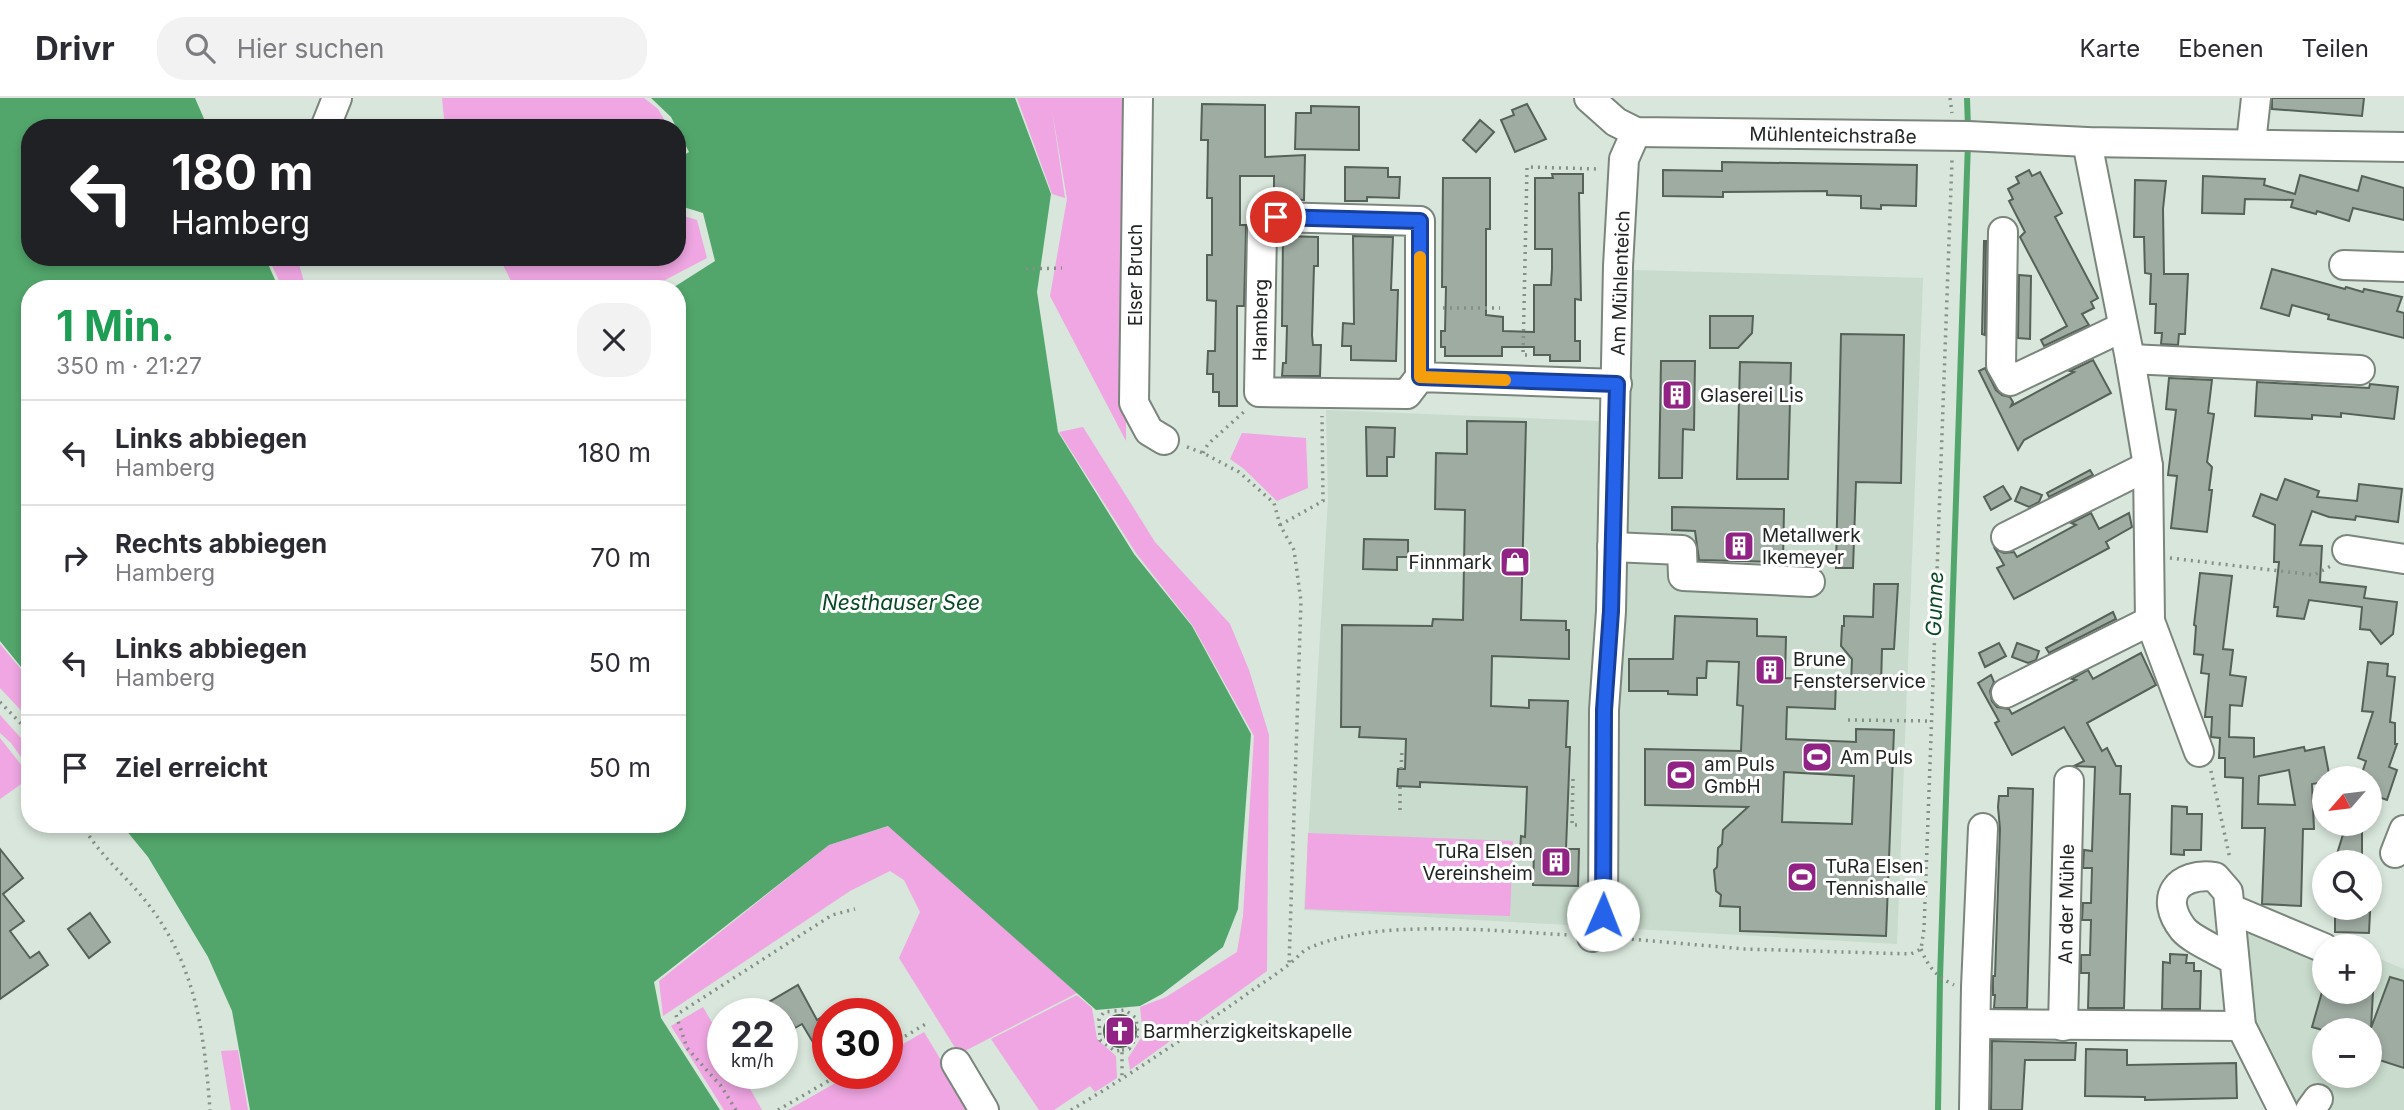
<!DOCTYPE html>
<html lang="de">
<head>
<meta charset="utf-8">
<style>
	body { margin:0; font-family:Inter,sans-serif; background:#f2f2f3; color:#2b2b33; height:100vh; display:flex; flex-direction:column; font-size:26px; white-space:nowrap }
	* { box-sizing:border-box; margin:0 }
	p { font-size:23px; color:#7c7c81 }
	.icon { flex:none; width:38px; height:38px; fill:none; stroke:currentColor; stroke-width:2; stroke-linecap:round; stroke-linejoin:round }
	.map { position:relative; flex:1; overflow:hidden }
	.side { position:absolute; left:21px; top:182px; width:665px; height:553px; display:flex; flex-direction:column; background:#fff; border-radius:28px; box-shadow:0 4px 10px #0003 }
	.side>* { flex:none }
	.guide { position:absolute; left:21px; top:21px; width:665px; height:147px; border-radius:28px; box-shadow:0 4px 10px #0003; background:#202124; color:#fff; overflow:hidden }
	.needle { width:46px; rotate:242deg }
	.buttons { position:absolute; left:2312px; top:668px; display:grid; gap:14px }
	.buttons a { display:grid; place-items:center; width:70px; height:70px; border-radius:50%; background:#fff; box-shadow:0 4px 10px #0003; font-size:35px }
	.speed { position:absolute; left:707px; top:900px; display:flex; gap:14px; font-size:35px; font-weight:700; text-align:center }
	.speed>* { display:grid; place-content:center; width:91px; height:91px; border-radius:50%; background:#fff; box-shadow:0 4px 10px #0003; line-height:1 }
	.speed small { font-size:18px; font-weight:400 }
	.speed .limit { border:10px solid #d22; background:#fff; color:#111 }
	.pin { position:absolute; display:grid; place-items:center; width:60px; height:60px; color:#fff; margin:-30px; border:4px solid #fff; border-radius:50%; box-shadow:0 2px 7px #0007 }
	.me { position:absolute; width:77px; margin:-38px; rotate:1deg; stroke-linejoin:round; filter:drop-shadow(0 0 5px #0008) }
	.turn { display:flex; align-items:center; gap:24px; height:147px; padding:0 35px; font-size:32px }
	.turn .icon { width:91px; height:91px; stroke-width:2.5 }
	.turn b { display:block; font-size:49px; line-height:60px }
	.round { display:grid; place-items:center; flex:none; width:74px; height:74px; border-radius:28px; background:#f2f2f3 }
	.head { display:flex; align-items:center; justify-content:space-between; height:119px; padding:0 35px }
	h1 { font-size:42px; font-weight:700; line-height:52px; color:#1e9e55 }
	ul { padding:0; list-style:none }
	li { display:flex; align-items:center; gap:21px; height:105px; padding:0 35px; border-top:2px solid #e1e1e2 }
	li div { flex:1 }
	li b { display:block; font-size:26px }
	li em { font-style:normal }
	header { display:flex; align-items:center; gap:42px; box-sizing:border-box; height:98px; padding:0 35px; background:#fff; border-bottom:2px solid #e1e1e2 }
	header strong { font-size:33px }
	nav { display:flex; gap:38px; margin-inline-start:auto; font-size:24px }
	.search { width:490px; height:63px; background:#f2f2f3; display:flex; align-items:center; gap:18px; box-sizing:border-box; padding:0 24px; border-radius:28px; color:#7c7c81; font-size:26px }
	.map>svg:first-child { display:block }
	.built { fill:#c8dbcc; fill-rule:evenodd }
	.green { fill:#efa6e2 }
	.water { fill:#52a66b }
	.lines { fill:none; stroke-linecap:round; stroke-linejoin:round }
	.stream { stroke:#52a66b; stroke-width:6 }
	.building { fill:#9faca2; stroke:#566258; stroke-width:2; fill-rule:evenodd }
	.minor-casing { stroke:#7a867c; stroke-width:32 }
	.path { stroke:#858f87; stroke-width:3.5; stroke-dasharray:2 5; stroke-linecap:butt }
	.minor { stroke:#fff; stroke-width:28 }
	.route-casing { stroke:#184099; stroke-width:18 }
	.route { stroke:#2563eb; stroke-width:12 }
	.slow { stroke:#f59e0b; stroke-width:12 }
	.labels { text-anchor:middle; stroke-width:6; stroke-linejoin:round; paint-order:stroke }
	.street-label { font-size:19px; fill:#212622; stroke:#fff }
	.poi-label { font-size:19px; fill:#212622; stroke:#fff; text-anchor:start }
	.water-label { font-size:21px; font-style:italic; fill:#084923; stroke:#fff }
</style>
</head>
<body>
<header>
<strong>Drivr</strong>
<div class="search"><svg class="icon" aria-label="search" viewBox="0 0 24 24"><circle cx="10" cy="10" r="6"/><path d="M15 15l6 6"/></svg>Hier suchen</div>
<nav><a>Karte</a><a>Ebenen</a><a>Teilen</a></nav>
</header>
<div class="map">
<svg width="2404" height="1012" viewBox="0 0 2404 1012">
	<rect width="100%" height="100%" fill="#d8e6db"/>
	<g class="built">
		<path d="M1632 172 1923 180 1897 846 1304 812 1328 402 1326 312 1626 324Z"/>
		<path d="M2244 807 2344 849H2324V894H2370V857L2404 871V1012H2294L2256 927 2248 890ZM2324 933H2370V978H2324Z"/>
	</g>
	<g class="green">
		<path d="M442 0H644L658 11 669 30H445Z"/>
		<path d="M1017 0H1126V343L1050 198 1067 101 1052 12 1065 100 1052 96Z"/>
		<path d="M677 116 697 122 707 160 648 191H515L499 159H677Z"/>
		<path d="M268 159H297L306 191H283Z"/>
		<path d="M1083 329 1155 444 1230 526 1249 572 1269 637 1267 873 1130 972 1128 960 1143 937 1140 909 1166 899 1237 854 1243 818 1254 638 1193 528 1136 455 1059 334Z"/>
		<path d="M1242 335 1306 340 1308 390 1277 403 1244 371 1230 361Z"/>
		<path d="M0 546 30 582V622L0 590Z"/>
		<path d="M0 617 30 650V672L11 645 0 635Z"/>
		<path d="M0 640 30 678V680L0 701Z"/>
		<path d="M889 728 1077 895 959 956 899 860 920 814 904 782 890 773 850 793 663 918 659 883 829 747Z"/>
		<path d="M1308 735 1513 743 1510 818 1305 811Z"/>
		<path d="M1077 897 1092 910 1097 941 1116 958 1117 980 1095 994 1090 988 1054 1012H1039L991 941Z"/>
		<path d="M703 909 723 944V975H741L762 1012H724L671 928Z"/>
		<path d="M924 934 971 1012H788L853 975H887V955Z"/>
		<path d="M238 952 248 1012H231L221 953Z"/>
	</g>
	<g class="water">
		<path d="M0 0H195L208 30H30V159H265L279 191H30V580L0 543Z"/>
		<path d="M651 0H1015L1051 96 1037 194 1058 334 1134 456 1192 528 1251 636 1238 811 1223 849 1162 896 1140 908 1096 912 888 728 829 747 654 884 661 920 720 1012H250L232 913 208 859 148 759 121 726H677V191H671L715 163 703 115 677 107V61L689 54 671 19Z"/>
	</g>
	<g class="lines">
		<g class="stream">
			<path d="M1967 0 1968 30"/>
			<path d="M1938 1012 1940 880 1968 44"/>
		</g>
	</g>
	<g class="building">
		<path d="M2272 0H2364L2362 18 2272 11Z"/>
		<path d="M1202 6 1265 7V59L1305 57 1304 102 1274 101V78H1240V127H1246V132L1244 208H1237V308H1219V294H1213V276H1207L1208 253H1215L1216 203 1207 202V157H1212V100H1207L1208 42H1201Z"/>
		<path d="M1527 6 1546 41 1515 54 1501 22 1514 17 1512 12Z"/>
		<path d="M1311 8 1359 9V52L1295 51 1296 15H1311Z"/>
		<path d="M1480 22 1494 34 1476 54 1463 42Z"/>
		<path d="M1722 64 1917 67 1916 108 1881 107V111L1861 110V98L1827 97V93L1723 94V99L1663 98V72L1722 73Z"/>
		<path d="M1345 69 1388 70V79H1400L1399 100 1367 99V103H1345Z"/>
		<path d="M2029 72 2032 78 2040 74 2062 115 2055 119 2098 200 2091 204 2094 210 2082 216 2089 227 2044 248 2041 242 2067 228 2020 139 2025 134 2009 103 2013 101 2008 91 2019 85 2016 79Z"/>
		<path d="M1552 76H1583V95H1579L1581 202 1575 201V243H1580V263H1550V257H1534V249H1502V258H1445V249H1441V233H1445L1446 189H1442L1443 80H1490V131H1486V217L1503 219V233L1534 234V187H1551L1552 171V151H1535V80H1553Z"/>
		<path d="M2300 77 2358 93 2362 78 2404 90V122L2353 110 2349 123 2317 113 2316 116 2291 109 2293 102 2245 101 2244 116 2202 115 2203 78 2265 81 2264 87 2295 96Z"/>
		<path d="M2135 82 2166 83 2163 111 2164 176H2188L2185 236H2179L2178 247 2161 246 2162 235H2155L2156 206H2150L2151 176 2145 175 2144 139H2134Z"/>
		<path d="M1283 138 1318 139V168H1314L1312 237 1313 247H1321L1320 278H1282L1283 265H1286L1287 228H1282Z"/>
		<path d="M1353 138 1393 139 1391 192H1398L1396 263 1351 262V248H1342L1343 225 1354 226Z"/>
		<path d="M1984 143H1986L1985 237 1982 236Z"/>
		<path d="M2272 171 2345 191 2346 189 2363 194 2364 191 2402 199 2397 213 2404 215V240L2328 221 2329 217 2292 207 2289 218 2261 210Z"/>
		<path d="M2019 177 2031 178 2030 241 2018 240Z"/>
		<path d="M1710 218H1753L1752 235 1738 250H1710Z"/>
		<path d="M1841 236 1904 237 1901 385 1856 384 1853 470H1836Z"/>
		<path d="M2093 262 2111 295 2024 342 2018 352 1979 273 1985 270 1996 292 2002 297 2010 299 2013 304 2011 308 2074 274 2070 273Z"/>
		<path d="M1661 263H1695L1694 332 1683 331 1682 380H1659Z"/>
		<path d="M1740 264 1791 265 1788 381H1737Z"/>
		<path d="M2169 280 2212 282 2208 315 2214 316 2207 364 2212 369 2209 392H2212L2207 434 2171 430 2177 378 2168 377 2176 312 2166 311Z"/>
		<path d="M2257 284 2369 290 2370 286 2398 289 2394 321 2341 315V319L2312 317V321L2255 318Z"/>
		<path d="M1467 323 1526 324 1521 522 1566 523V532H1569V561L1492 558 1491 608 1529 610V602L1568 603 1566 649H1570L1566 751H1579L1578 788 1533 787 1534 755H1520L1521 738 1525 739 1527 689 1420 684V689L1397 688 1398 671H1405L1406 641 1359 639 1360 629H1341L1342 527 1432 528 1433 521 1463 522 1465 412 1435 411 1436 355 1467 356Z"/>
		<path d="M1366 329 1395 330 1394 359H1387V378H1367Z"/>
		<path d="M2090 372 2093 377 2049 399 2047 395Z"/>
		<path d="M2285 381 2319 393 2317 399 2357 403 2359 386 2402 391 2398 424 2356 418 2355 422 2329 419 2312 413 2300 447 2322 448 2320 484 2366 489 2364 500 2397 504 2393 536 2381 546 2370 532 2360 531 2362 509 2309 502 2304 521 2277 518 2278 509H2274L2279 464H2274L2275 427 2253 418 2261 396 2277 402Z"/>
		<path d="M2003 388 2011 401 1991 412 1984 399Z"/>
		<path d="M2021 389 2042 397 2039 404 2029 409 2015 403Z"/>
		<path d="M1672 409 1784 411 1783 464 1699 462 1695 433 1672 432Z"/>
		<path d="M2091 415 2099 431 2129 415 2132 429 2106 444 2109 450 2014 501 1997 470 2004 467 1995 451 2004 455 2014 454 2017 459 2076 427 2071 425Z"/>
		<path d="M1364 441 1408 442V459H1397V472L1363 471Z"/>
		<path d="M2200 475 2232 478 2223 551 2233 552 2230 577 2246 579 2242 608 2230 607 2229 639 2254 640V659L2304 649 2305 653 2324 649 2330 681H2324V684L2312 686 2314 731H2303L2301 808 2262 806 2265 730H2242L2243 680 2225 679V660H2219L2220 640 2211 639 2212 619H2205L2209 576 2201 575 2203 557 2194 556 2196 528 2194 527ZM2289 672 2295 707 2258 706 2259 678Z"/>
		<path d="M1874 486H1898L1894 551H1882L1881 587 1851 586 1852 561 1841 548 1842 528H1844V518L1873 519Z"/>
		<path d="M2113 514 2116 521 2049 555 2046 550Z"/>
		<path d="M1675 518 1757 521V538L1786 539 1785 580 1836 582 1835 611 1787 609 1786 641 1856 644V631L1894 632 1886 838 1740 833V809L1720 808 1721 797 1716 793 1714 772 1717 769 1718 750 1722 746 1723 732 1748 709 1645 707V651L1741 653 1743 608 1737 607 1739 564 1707 563 1706 580H1697V597L1668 596V593H1629V561H1673ZM1784 674 1854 678 1852 726 1782 724Z"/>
		<path d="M1999 545 2006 558 1985 569 1979 555Z"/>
		<path d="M2017 545 2039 553 2036 562 2028 565 2012 559Z"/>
		<path d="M2141 555 2156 587 2087 625 2102 653 2107 650 2116 668H2121L2120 696H2130L2124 910H2088L2089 875H2081V857H2090L2091 822H2082L2083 805H2091L2092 770H2083L2084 752 2092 753 2095 669 2074 668 2084 663 2064 629 2012 657 1995 625 1999 623 1978 585 1991 577 1994 584 1990 593 1992 603 1997 609 2009 611 2012 616 2076 582 2072 581 2088 572 2093 581Z"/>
		<path d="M2368 564 2388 566 2387 578 2395 579 2390 624 2395 625V646H2397L2389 669 2397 672 2387 702 2370 696V681H2360L2366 663 2358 660 2373 614 2362 613Z"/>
		<path d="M2008 690 2033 691 2027 910H1994L1995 897H1993V878H1995L2000 731 1998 709 1999 698H2008Z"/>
		<path d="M2172 708 2187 709V716H2202L2201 752H2184V757L2171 756Z"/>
		<path d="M2345 730H2362V765H2345V756H2337Z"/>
		<path d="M0 751 23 780 3 796 24 823 10 833 30 860 39 854 48 867 0 901Z"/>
		<path d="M2335 813 2370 814 2369 835 2335 834Z"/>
		<path d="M90 815 110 844 89 860 68 831Z"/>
		<path d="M2170 856 2187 857 2186 865H2194V873H2201L2200 911H2162L2163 864 2170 865Z"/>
		<path d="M2390 879 2404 883V970L2370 959V933H2326L2312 929 2322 894H2373L2371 930Z"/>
		<path d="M798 887 817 922 828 915V958L823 961 802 926 795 930 790 921 782 926V915H750Z"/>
		<circle cx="1120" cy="933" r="16"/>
		<path d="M1992 943 2076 945 2075 962H2025L2022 1012H1991Z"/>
		<path d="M2086 951 2127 952V967L2236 965 2237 1000 2145 1002V999L2085 998Z"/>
	</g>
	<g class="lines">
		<g class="minor-casing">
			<g id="minor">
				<path d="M1138 0 1134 305 1149 333 1164 342"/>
				<path d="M1589 0 1616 24 1636 34 1968 38 2087 44 2404 49"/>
				<path d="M325 30 337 0"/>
				<path d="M2087 44 2130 261 2148 368 2150 523 2199 654"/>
				<path d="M2251 45 2256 0"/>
				<path d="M2003 134 2001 267 2010 283 2123 229"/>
				<path d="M2344 167 2404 169"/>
				<path d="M2130 261 2360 272"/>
				<path d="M1420 279 1407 296 1259 294 1262 133 1276 119 1420 123V279L1617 286"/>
				<path d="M2006 439 2148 368"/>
				<path d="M1612 449 1682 452 1683 478 1810 484"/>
				<path d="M2347 452 2404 461"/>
				<path d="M2006 595 2150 523"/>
				<path d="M2395 755 2404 732"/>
				<path d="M2231 811 2324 850"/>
				<path d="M1592 839 1603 817 1604 612 1611 513 1618 168 1624 61 1636 34"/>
				<path d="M2234 862C2221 854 2192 842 2183 831 2158 799 2178 774 2215 779L2228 794 2241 928 2283 1012"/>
				<path d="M1976 926 2241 928"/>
				<path d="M2063 928 2069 683"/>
				<path d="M956 965 984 1012"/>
				<path d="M1974 1012 1976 889 1983 730"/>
				<path d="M2310 1012 2318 1001"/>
			</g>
		</g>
		<g class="path">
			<path d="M1950 0 1952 15"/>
			<path d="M1026 171 1062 170"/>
			<path d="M1443 210H1500"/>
			<path d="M1527 257H1523L1527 69 1600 71"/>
			<path d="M1187 349 1203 355 1239 374 1274 405 1280 427 1294 452 1301 503 1289 867"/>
			<path d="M1203 355 1208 346 1246 312"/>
			<path d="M1280 427 1323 403 1322 318"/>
			<path d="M2170 460 2314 477 2331 468"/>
			<path d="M0 604 30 635"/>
			<path d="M1848 622 1931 623"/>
			<path d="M1401 671 1402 652"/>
			<path d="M2211 673 2230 761"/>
			<path d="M1573 681 1572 727H1580"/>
			<path d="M1400 712V688"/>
			<path d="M82 726C98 756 123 775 144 801 196 865 204 933 210 1012"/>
			<path d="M1618 840 1745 851 1911 856 1921 851 1924 831 1952 61"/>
			<path d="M1921 851C1928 869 1937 879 1954 887"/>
			<path d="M887 949 929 924"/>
			<path d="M1122 952 1129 951 1138 937 1136 920 1125 912 1104 914 1099 921 1100 942 1115 953 1122 952V980"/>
			<path d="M736 1012 721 988 687 950 676 917 832 817 855 811"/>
			<path d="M778 1012 842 975"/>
			<path d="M1071 1012C1129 978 1185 939 1240 901 1256 889 1273 879 1288 867 1295 862 1301 854 1309 850 1376 820 1496 833 1569 837"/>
		</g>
		<use href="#minor" class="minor"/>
	</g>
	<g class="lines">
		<g class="route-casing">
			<path id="route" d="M1276 119 1420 123V279L1617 286 1611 513 1604 612 1603 817"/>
		</g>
		<use href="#route" class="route"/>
		<path class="slow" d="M1420 159V279L1505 282"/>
	</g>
	<defs>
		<g id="building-square" transform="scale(1.575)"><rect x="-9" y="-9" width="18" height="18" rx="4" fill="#912385" stroke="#fff"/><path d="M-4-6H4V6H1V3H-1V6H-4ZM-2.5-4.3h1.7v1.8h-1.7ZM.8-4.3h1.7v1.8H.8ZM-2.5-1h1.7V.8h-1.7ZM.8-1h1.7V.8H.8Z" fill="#fff"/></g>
		<g id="shop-square" transform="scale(1.575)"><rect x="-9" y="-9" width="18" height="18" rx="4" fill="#912385" stroke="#fff"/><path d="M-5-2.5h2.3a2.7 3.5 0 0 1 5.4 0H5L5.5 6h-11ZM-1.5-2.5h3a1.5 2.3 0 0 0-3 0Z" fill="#fff"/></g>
		<g id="stadium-square" transform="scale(1.575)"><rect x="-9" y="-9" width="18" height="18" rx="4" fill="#912385" stroke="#fff"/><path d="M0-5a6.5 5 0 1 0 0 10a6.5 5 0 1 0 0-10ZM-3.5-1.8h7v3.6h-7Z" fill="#fff"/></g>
		<g id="church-square" transform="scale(1.575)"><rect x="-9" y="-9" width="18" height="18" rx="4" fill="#912385" stroke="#fff"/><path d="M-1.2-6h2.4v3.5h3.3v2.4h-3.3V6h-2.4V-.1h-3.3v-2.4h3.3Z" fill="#fff"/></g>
	</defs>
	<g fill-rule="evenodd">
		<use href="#building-square" x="1677" y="297"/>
		<use href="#building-square" x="1739" y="448"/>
		<use href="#shop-square" x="1515" y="464"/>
		<use href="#building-square" x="1770" y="572"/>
		<use href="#stadium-square" x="1817" y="659"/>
		<use href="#stadium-square" x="1681" y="677"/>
		<use href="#building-square" x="1556" y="764"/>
		<use href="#stadium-square" x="1802" y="779"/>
		<use href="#church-square" x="1120" y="933"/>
	</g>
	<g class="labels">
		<g class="street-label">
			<text transform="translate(1833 37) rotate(1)" y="7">Mühlenteichstraße</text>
			<text transform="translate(1135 177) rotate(-90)" y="7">Elser Bruch</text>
			<text transform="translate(1620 185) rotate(-88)" y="7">Am Mühlenteich</text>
			<text transform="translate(1260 222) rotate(-89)" y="7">Hamberg</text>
			<text transform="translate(2066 806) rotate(-89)" y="7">An der Mühle</text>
		</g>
		<g class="poi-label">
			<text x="1700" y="304">Glaserei Lis</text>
			<text x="1762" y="444">Metallwerk<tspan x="1762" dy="22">Ikemeyer</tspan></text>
			<text x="1492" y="471" text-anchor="end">Finnmark</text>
			<text x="1793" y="568">Brune<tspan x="1793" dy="22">Fensterservice</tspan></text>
			<text x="1840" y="666">Am Puls</text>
			<text x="1704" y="673">am Puls<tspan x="1704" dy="22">GmbH</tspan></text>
			<text x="1533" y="760" text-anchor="end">TuRa Elsen<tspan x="1533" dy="22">Vereinsheim</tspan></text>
			<text x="1825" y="775">TuRa Elsen<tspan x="1825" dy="22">Tennishalle</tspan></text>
			<text x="1143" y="940">Barmherzigkeitskapelle</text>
		</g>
		<g class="water-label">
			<text x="901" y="512">Nesthauser See</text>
			<text transform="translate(1935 506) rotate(-88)" y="7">Gunne</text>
		</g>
	</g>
</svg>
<div class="buttons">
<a><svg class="needle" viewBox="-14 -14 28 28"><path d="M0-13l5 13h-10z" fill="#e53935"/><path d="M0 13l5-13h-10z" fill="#7c7c81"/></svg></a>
<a><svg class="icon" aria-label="search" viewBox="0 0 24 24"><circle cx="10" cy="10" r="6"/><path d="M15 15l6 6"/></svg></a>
<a>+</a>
<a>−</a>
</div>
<div class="speed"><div>22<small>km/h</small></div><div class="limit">30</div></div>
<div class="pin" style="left:1276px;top:119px;background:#d93025"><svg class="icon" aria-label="arrive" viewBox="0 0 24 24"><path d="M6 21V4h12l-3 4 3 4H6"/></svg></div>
<svg class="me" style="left:1603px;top:817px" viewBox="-20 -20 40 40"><circle r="19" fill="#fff"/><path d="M0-13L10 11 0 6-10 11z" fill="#2563eb"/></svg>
<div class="guide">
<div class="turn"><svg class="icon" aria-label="left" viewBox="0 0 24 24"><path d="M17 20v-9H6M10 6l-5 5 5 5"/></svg><div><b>180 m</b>Hamberg</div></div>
</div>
<section class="side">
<div class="head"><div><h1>1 Min.</h1><p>350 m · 21:27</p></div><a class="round"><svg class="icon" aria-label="close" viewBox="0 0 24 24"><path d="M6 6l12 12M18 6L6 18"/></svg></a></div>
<ul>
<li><svg class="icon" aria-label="left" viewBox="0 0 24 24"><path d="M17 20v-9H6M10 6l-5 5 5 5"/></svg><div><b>Links abbiegen</b><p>Hamberg</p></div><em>180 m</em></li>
<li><svg class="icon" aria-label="right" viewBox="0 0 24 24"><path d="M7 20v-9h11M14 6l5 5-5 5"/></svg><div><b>Rechts abbiegen</b><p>Hamberg</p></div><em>70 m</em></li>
<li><svg class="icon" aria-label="left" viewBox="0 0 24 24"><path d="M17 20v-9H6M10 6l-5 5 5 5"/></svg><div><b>Links abbiegen</b><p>Hamberg</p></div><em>50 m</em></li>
<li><svg class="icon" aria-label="arrive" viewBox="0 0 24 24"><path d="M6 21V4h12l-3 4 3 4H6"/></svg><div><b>Ziel erreicht</b></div><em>50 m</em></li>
</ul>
</section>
</div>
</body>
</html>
